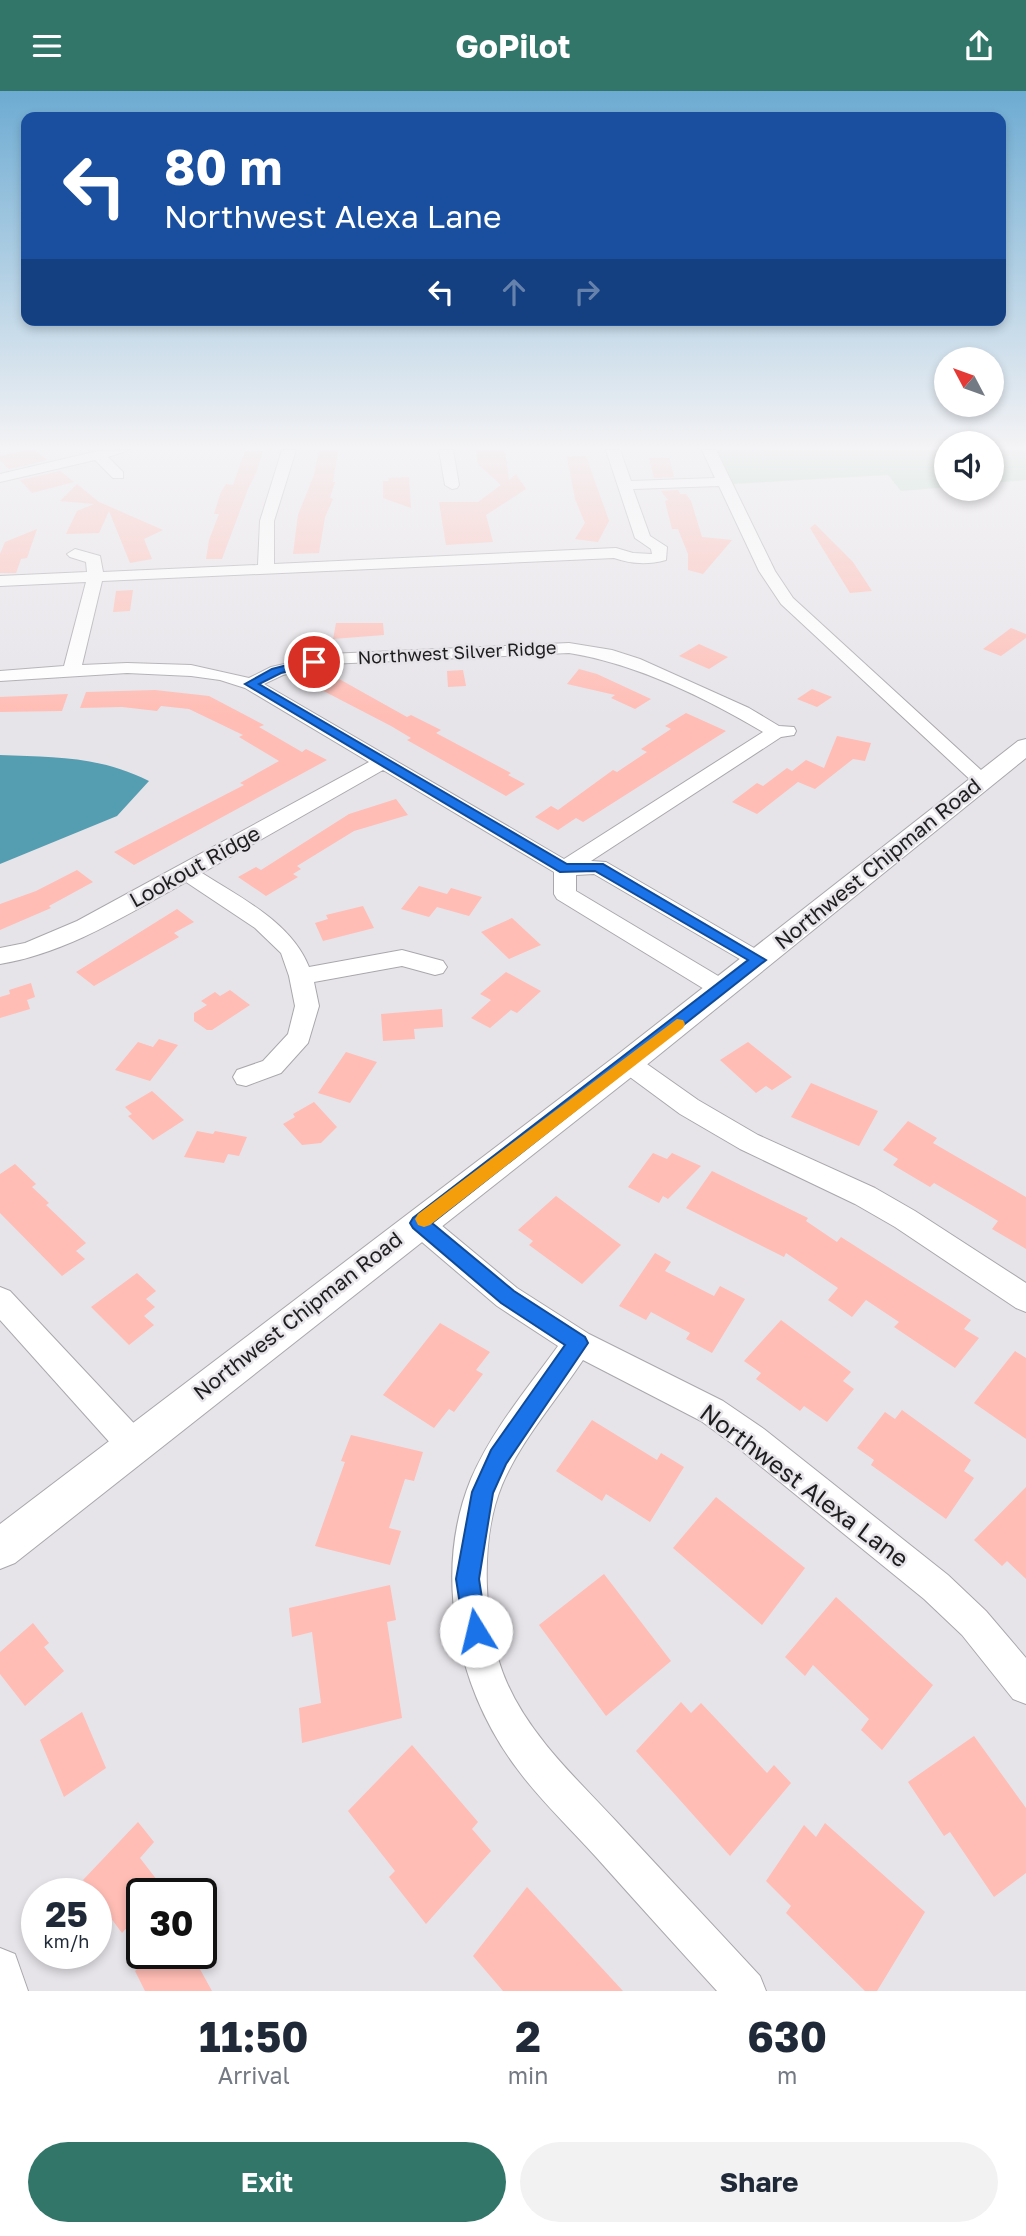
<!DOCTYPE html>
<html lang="en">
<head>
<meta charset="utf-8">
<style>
	body { margin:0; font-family:"Golos Text",sans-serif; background:#f2f2f3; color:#1f2937; height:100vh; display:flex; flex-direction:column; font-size:26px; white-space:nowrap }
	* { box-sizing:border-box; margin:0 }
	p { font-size:23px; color:#747a83 }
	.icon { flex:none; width:38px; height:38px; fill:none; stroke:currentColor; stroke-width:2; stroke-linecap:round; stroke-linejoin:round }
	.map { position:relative; height:1900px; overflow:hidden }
	.side { display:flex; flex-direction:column; background:#fff; flex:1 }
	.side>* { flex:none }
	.hud { position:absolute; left:21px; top:21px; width:985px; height:214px; border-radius:14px; box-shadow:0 4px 10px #0003; background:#1a4fa0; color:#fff; overflow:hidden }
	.needle { width:46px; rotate:311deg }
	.fabs { position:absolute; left:934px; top:256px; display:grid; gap:14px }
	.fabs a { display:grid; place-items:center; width:70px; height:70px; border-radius:50%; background:#fff; box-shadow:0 4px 10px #0003; font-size:35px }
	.speed { position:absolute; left:21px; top:1787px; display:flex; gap:14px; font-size:35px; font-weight:700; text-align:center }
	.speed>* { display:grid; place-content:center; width:91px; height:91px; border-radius:50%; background:#fff; box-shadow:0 4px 10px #0003; line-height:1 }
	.speed small { font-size:18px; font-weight:400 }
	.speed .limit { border:4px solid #111; border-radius:10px; background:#fff; color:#111 }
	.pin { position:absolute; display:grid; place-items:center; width:60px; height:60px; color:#fff; margin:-30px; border:4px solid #fff; border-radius:50%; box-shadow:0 2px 7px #0007 }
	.me { position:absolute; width:77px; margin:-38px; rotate:351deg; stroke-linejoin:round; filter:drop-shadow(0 0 5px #0008) }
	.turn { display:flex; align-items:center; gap:24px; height:147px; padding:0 28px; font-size:32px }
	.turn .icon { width:91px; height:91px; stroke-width:2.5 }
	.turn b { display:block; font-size:49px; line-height:60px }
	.lanes { display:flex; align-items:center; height:66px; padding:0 28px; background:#0003; justify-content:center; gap:35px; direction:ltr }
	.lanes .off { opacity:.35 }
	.eta { display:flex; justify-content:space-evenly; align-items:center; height:119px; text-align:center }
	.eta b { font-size:42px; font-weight:700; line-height:49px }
	.primary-button { display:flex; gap:14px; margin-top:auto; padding:14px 28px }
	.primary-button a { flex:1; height:80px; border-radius:42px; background:#32766a; color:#fff; font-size:28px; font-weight:700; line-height:80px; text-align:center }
	.primary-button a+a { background:#f2f2f3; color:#1f2937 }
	header { display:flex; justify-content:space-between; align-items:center; height:91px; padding:0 28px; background:#32766a; color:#fff; font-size:32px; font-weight:700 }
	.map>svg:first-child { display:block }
	.green { fill:#aadcc0 }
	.water { fill:#559eb1 }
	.building { fill:#ffbdb5 }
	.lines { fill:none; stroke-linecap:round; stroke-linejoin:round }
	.minor-casing { stroke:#aaa7ac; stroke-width:2 }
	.major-casing { stroke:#aaa7ac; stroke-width:2 }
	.minor { fill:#fff; fill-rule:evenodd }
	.major { fill:#fff; fill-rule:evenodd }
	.route { fill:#1a73e8; stroke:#114b97; stroke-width:2 }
	.slow { fill:#f59e0b }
	.labels { text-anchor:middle; stroke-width:5; stroke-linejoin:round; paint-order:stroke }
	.far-street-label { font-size:18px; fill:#1e1d1f; stroke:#e7e4e9 }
	.street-label { font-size:21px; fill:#1e1d1f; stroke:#e7e4e9 }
	.near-street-label { font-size:24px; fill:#1e1d1f; stroke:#e7e4e9 }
</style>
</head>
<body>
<header><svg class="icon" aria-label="menu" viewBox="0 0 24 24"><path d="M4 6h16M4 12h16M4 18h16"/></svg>GoPilot<svg class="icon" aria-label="share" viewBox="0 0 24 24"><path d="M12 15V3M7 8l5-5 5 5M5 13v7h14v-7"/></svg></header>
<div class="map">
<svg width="1026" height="1900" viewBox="0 0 1026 1900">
	<rect width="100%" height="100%" fill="#e7e4e9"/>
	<g class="green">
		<path d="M717 359H947V396L901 400 888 384 733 393Z"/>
		<path d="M992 359H1026V389L992 392Z"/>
	</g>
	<path class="water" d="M0 664C54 666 99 665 149 690L117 725 0 773Z"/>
	<g class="building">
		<path d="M27 359H34L47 369 9 378 0 369V365Z"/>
		<path d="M319 359H338L333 391H335L330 407 333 408 325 426 319 462 293 463 298 424 314 384Z"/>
		<path d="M476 359H505L509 389 516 383 526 398 486 424 493 451 446 454 439 411H478L501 394 478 373Z"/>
		<path d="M245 360H263L256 382 248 398 222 468H206L209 449 219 423H214L221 401 226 393 233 394Z"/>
		<path d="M586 365 609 430 598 451 575 448 585 432 575 408 567 366Z"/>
		<path d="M649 367H669L674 386 654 387Z"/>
		<path d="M60 380 74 391 32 402 20 389Z"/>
		<path d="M409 386 411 417 383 407V390H389L388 387Z"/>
		<path d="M77 393 99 411 163 439 144 448 152 468 130 472 109 420 99 442 66 443 77 420 94 413 60 410Z"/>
		<path d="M678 399 680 403H686L691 410 702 446 732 449 703 483 688 479V463L678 438H672L665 410 668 409 661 400Z"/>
		<path d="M815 433 853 471 872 500 850 502 810 437Z"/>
		<path d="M37 438 27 467 21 468 16 482H0V463L5 451Z"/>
		<path d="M133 499 130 520 113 521 116 500Z"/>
		<path d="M336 532H383L384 544 333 548Z"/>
		<path d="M1011 537 1026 543V547L1001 565 983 558Z"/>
		<path d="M699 553 728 566 709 578 679 565Z"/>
		<path d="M579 578 597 583 651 608 635 618 611 607 615 604 567 593Z"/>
		<path d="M463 579 466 595 448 596 447 580Z"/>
		<path d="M332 584 407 626 411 624 441 639 436 642 511 682 508 684 525 693 506 705 407 649 411 647 391 635 312 594Z"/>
		<path d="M812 598 832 606 817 616 797 608Z"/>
		<path d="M155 599 209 605 264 634 259 636 302 661 306 658 327 669 134 774 114 761 244 694 240 692 279 670 239 646 243 644 189 618 161 615 157 620 122 616 80 617 86 601Z"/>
		<path d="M68 603 62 620 0 621V606Z"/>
		<path d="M686 622 726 640 583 731 576 727 558 739 535 726 551 715 558 719 613 679 617 681 647 661 641 658 671 638 665 635Z"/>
		<path d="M837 645 871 652 865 670 853 668 815 698 798 691 757 723 732 711 757 692 763 695 787 677 792 680 806 669 824 677Z"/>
		<path d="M396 708 408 724 354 740 297 775 301 778 293 783 298 786 266 805 238 786 256 776 261 779 349 723Z"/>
		<path d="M77 779 93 791 49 815 51 817 0 839V813L36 800Z"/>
		<path d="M419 795 447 803 451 797 482 806 469 825 437 816 429 826 401 818Z"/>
		<path d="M363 815 374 837 323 850 315 832 328 828 326 824Z"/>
		<path d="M177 818 194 831 174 842 179 846 94 895 76 881Z"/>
		<path d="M512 827 541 854 509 868 481 841Z"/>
		<path d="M506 881 541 900 517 922 511 919 490 937 471 927 491 909 480 903Z"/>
		<path d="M31 892 35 906 27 909 30 918 0 927V906L10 903 9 899Z"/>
		<path d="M230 899 250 914 212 939H207L194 930V922L207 914 201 910 215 901 220 905Z"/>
		<path d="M442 918 443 936 414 938 415 948 383 950 381 923Z"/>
		<path d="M159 948 178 954 150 990 115 979 138 951 153 956Z"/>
		<path d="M748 951 792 986 772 999 766 995 756 1002 720 969Z"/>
		<path d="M346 961 377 971 350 1012 318 1002Z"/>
		<path d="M811 992 878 1020 859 1055 791 1026Z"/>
		<path d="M152 1000 184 1029 153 1049 128 1025 132 1023 125 1016Z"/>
		<path d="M314 1011 337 1036 321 1052 302 1054 283 1033 295 1026 293 1023Z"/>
		<path d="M908 1030 937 1047 933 1052 1026 1106V1158L992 1138 998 1130 980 1119 934 1092 930 1096 893 1074 898 1068 883 1059Z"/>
		<path d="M197 1040 213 1043 215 1040 247 1046 239 1065 228 1063 224 1072 184 1066Z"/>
		<path d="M653 1062 667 1068 672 1062 701 1075 668 1108 663 1105 659 1112 628 1096Z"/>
		<path d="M15 1073 36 1093 32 1096 49 1112 46 1114 86 1152 76 1160 85 1168 62 1185 0 1122V1083Z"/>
		<path d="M712 1080 808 1127 806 1130 837 1151 841 1146 971 1229 964 1238 979 1247 955 1277 894 1236 899 1231 866 1209 852 1226 828 1209 838 1197 786 1162 784 1166 686 1117Z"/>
		<path d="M556 1105 621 1154 582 1193 529 1154 533 1150 518 1139Z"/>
		<path d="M655 1162 671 1171 665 1180 714 1205 720 1195 745 1208 712 1262 686 1248 690 1242 651 1221 646 1229 619 1215Z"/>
		<path d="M137 1182 156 1200 146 1208 155 1216 144 1225 154 1234 129 1254 91 1216Z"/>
		<path d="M781 1229 851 1281 843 1290 854 1298 827 1331 804 1315 800 1320 756 1288 761 1282 744 1270Z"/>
		<path d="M440 1232 490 1261 476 1279 483 1283 454 1321 449 1318 434 1337 383 1304Z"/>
		<path d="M1015 1260 1026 1267V1348L974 1312Z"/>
		<path d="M902 1319 971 1369 964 1380 974 1387 946 1428 871 1374 874 1369 857 1357 885 1321 895 1328Z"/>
		<path d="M592 1329 657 1369 661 1362 684 1376 650 1431 606 1403 602 1410 556 1380Z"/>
		<path d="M351 1344 423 1361 414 1390 405 1388 389 1437 401 1440 390 1474 315 1455 345 1371 341 1370Z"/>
		<path d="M1026 1396V1488L1007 1470 1002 1475 974 1449Z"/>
		<path d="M716 1406 805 1477 762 1534 673 1457Z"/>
		<path d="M604 1483 671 1570 606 1625 539 1534Z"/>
		<path d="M390 1494 396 1529 387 1531 402 1627 302 1652 299 1617 321 1612 312 1541 292 1546 289 1517Z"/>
		<path d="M836 1506 933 1594 882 1659 861 1639 869 1628 813 1574 805 1585 785 1566Z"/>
		<path d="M33 1532 49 1552 44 1556 64 1580 25 1615 0 1583V1561Z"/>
		<path d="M681 1611 691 1622 701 1612 767 1682 774 1674 791 1692 730 1765 636 1660Z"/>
		<path d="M82 1621 106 1677 64 1706 40 1649Z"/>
		<path d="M974 1645 1026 1717V1782L994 1806 950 1741 944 1745 908 1691Z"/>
		<path d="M412 1654 478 1731 472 1738 491 1760 426 1833 389 1786 395 1780 348 1720Z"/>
		<path d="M138 1731 154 1751 140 1767 167 1802H142V1820L122 1842 96 1807V1802H93L83 1789Z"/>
		<path d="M825 1732 925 1821 877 1900H865L786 1822 791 1815 766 1790 804 1734 816 1746Z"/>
		<path d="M527 1796 623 1900H503L473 1865Z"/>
		<path d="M156 1862H191L212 1900H145L135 1880Z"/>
	</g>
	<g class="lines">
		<g class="minor-casing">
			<g id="minor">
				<path d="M129 359 108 366 123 381V387H113L95 369 0 391V383L98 360Z"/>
				<path d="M282 359H296L274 430V473L616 457 633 462 652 463 651 458 635 447 606 359H620L631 390 715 387 702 359H716L775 480 793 507 993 690 990 694H976L781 513 759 480 719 395 633 398 650 445 667 456 666 469C647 474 632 473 614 467L102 490 82 574 127 572 191 574 249 587 271 576 329 563 569 552 612 559 640 568 749 617 779 635 794 636 796 640 794 644 781 646 591 770 606 771 766 864 770 869 766 874 758 877 750 874 594 783 576 784V800L730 892 734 898 730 904 722 906 714 904 557 808 554 803V781L383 679 202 782C241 807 291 831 309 876L402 859 443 870 447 876 443 882 435 884 402 875 314 891 319 915 308 952 281 982 246 995 237 993 233 986 237 979 263 970 288 943 295 915 289 885 281 862 255 837 186 791C128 823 67 862 0 873V857L25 852 77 830 369 671 245 597 220 589 191 585 127 582 0 590V580L64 575 86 491 0 495V485L87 481 86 471 70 466 67 463 75 458 100 465 103 481 258 474 260 430ZM569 562C637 573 704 606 763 641L564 768 264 593 283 584 329 573Z"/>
				<path d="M439 359H453L459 394 457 397 452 398 445 394Z"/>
				<path d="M628 963 637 966 698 1009 758 1044 875 1097 915 1120 1026 1192V1221L1016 1217 895 1136 855 1113 740 1058 680 1023 619 978 616 972 619 966Z"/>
				<path d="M419 1121 429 1124 517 1197 589 1243 723 1310 764 1338 948 1484 986 1520 1026 1567V1613L1013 1608 962 1544 924 1508 742 1360 701 1330 583 1269C556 1310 521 1349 502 1394 479 1450 483 1537 507 1592 531 1646 576 1687 615 1729 663 1781 712 1833 760 1885L766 1900H717C676 1855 636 1811 596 1766 570 1737 541 1710 518 1679 457 1599 432 1483 471 1388 492 1339 527 1298 558 1255L497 1215 409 1140 405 1132 409 1124Z"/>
				<path d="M0 1196 10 1200 143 1342 148 1353 143 1364 132 1368 121 1364 0 1229Z"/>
				<path d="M0 1857 15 1863 28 1900H0Z"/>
			</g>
		</g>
		<g class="major-casing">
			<path id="major" d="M1026 648V667L639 980 15 1472 0 1478V1433L617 964 1018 650Z"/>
		</g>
		<use href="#minor" class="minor"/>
		<use href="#major" class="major"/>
	</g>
	<linearGradient id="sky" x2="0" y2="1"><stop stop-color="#6dabd2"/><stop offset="0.57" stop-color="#f4f3f5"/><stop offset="1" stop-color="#f4f3f5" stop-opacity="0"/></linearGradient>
	<rect width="1026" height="625" fill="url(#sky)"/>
	<path class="route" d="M314 567 320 571 318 573 281 582 259 593 567 773H603L766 869 432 1132 514 1200 585 1246 588 1252 506 1373 493 1402 479 1488 487 1540 484 1548 476 1552 468 1548 464 1540 456 1488 472 1401 491 1359 565 1254 501 1212 413 1137 410 1132 413 1127 748 869 595 780 560 781 245 593 272 578Z"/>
	<path class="slow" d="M677 928 683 929 685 933 683 937 430 1134 424 1136 418 1134 415 1128 418 1123Z"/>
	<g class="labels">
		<g class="far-street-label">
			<text transform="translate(457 562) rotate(-3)" y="6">Northwest Silver Ridge</text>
		</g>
		<g class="street-label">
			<text transform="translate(878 773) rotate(-39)" y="7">Northwest Chipman Road</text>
			<text transform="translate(195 776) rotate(-29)" y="7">Lookout Ridge</text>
			<text transform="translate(298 1225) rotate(-38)" y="7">Northwest Chipman Road</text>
		</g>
		<g class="near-street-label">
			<text transform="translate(804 1395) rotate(37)" y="8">Northwest Alexa Lane</text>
		</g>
	</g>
</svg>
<div class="fabs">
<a><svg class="needle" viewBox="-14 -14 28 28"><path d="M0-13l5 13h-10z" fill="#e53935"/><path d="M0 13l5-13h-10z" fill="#747a83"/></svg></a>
<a><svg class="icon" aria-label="sound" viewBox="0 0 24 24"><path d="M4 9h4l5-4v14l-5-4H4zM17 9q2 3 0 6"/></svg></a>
</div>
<div class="speed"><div>25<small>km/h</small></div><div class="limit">30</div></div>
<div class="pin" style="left:314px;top:571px;background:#d93025"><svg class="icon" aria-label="arrive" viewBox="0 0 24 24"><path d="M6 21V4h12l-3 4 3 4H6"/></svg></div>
<svg class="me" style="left:476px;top:1540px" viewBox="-20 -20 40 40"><circle r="19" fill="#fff"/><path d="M0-13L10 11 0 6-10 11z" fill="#1a73e8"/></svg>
<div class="hud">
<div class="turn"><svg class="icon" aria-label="left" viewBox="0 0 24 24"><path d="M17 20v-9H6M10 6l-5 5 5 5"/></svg><div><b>80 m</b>Northwest Alexa Lane</div></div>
<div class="lanes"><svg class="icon" aria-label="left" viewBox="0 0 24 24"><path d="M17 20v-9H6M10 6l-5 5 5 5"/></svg><svg class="icon off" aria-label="ahead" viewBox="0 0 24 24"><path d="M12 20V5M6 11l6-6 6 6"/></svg><svg class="icon off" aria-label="right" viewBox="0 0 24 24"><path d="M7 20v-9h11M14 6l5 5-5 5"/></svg></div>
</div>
</div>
<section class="side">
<div class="eta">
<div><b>11:50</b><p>Arrival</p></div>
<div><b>2</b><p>min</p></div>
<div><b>630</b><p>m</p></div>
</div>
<div class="primary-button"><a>Exit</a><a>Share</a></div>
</section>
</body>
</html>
